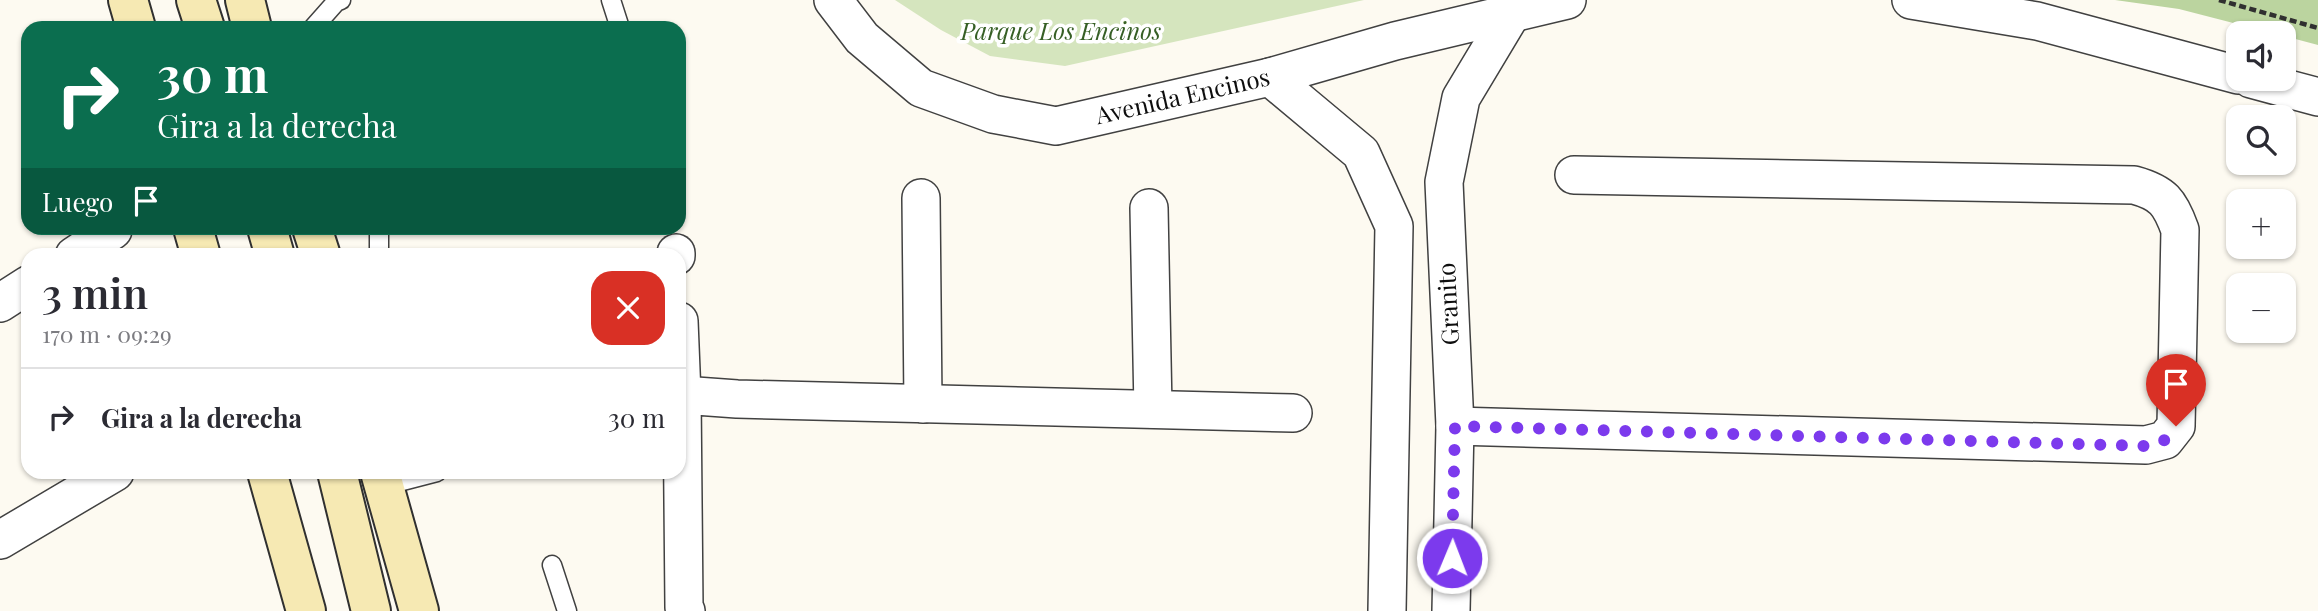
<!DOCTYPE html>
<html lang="es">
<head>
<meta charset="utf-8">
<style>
	body { margin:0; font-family:"Playfair Display",serif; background:#f2f2f3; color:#2b2b33; height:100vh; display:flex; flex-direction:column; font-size:26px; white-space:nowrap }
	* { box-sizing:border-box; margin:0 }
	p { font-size:23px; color:#7c7c81 }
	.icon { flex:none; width:38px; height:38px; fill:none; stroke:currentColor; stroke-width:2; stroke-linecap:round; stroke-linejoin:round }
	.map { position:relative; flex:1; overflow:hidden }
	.details { position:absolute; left:21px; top:248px; width:665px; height:231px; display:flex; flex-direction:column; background:#fff; border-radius:21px; box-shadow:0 2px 5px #0004 }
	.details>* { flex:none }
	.hud { position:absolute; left:21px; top:21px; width:665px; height:214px; border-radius:21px; box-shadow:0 2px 5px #0004; background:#0b6e4f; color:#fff; overflow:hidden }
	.buttons { position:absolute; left:2226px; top:21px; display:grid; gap:14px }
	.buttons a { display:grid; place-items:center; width:70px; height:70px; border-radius:14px; background:#fff; box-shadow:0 2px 5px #0004; font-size:35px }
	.pin { position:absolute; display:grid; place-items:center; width:60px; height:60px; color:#fff; margin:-72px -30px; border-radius:50% 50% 50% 0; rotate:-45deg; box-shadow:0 0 7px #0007 }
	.pin .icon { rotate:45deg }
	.me { position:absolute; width:77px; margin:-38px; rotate:1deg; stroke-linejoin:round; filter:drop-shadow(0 0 5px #0008) }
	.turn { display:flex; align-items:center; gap:24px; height:147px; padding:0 21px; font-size:32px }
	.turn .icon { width:91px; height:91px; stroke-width:2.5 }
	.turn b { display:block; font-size:49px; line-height:60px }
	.then { display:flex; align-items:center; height:66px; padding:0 21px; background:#0003; gap:14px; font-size:26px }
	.round { display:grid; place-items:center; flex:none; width:74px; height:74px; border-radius:21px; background:#f2f2f3 }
	.overview { display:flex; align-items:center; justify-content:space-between; height:119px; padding:0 21px }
	h1 { font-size:42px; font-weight:600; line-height:52px }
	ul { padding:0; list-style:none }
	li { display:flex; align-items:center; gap:21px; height:98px; padding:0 21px; border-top:2px solid #e1e1e2 }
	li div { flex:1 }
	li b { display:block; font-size:26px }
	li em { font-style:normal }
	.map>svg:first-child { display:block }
	.green { fill:#d5e5be }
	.forest { fill:#bbd49f }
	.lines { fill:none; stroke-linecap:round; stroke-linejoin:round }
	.lane-casing { stroke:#414141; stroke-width:21 }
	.street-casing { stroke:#414141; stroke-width:40 }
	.secondary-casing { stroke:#303030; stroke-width:42 }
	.path { stroke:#303030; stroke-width:4.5; stroke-dasharray:7 3.5; stroke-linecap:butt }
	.lane { stroke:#fff; stroke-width:18 }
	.street { stroke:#fff; stroke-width:37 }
	.secondary { stroke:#f6e9b3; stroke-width:38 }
	.route { stroke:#7c3aed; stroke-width:12; stroke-dasharray:0 21.6 }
	.labels { text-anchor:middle; stroke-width:7; stroke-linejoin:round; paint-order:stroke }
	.park-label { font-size:24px; font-style:italic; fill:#365f25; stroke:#fff }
	.street-label { font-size:24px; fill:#0e0e0e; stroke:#fff }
</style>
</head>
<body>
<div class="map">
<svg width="2318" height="611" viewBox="0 0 2318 611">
	<rect width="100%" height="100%" fill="#fdfaf1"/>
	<path class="green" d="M895 0H1364L1065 66 990 56 941 30Z"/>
	<path class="forest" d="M2115 0H2318V45L2284 36V33H2272L2179 9Z"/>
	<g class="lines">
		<g class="lane-casing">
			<g id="lane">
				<path d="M611 0 620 28"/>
				<path d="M313 28 336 2 341 0"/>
				<path d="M379 228V256"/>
				<path d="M383 486 437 472"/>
				<path d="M552 565 567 611"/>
			</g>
		</g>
		<g class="street-casing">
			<g id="street">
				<path id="s1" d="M833 0 862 38 921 88 993 114 1056 126 1270 77 1395 41 1567 0"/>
				<path d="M1911 0 2037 21 2238 75"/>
				<path d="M1270 77 1361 153 1394 226 1387 611"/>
				<path d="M2251 79 2318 97"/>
				<path d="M921 198 923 404"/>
				<path d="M1149 208 1153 409"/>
				<path d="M676 253V256"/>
				<path d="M74 256 113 230"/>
				<path d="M0 303 28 285"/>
				<path d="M679 321 682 395"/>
				<path d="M1455 426 2146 445 2165 440 2176 426 2180 230C2170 202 2163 193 2134 185L1574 175"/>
				<path d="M0 540 115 472"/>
				<path d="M686 611 684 607 682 395 737 399 1293 413"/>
				<path d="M1451 611 1455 426 1444 182 1461 98 1512 13"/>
			</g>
		</g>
		<g class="secondary-casing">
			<g id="secondary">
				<path d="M128 0 136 28"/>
				<path d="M196 0 205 28"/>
				<path d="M245 0 252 28"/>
				<path d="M193 228 201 256"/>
				<path d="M267 228 275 256"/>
				<path d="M312 228 321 256"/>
				<path d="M267 472 306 611"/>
				<path d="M337 472 371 611"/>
				<path d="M380 472 419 611"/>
			</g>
		</g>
		<path class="path" d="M2219 0 2318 28"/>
		<use href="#lane" class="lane"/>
		<use href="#street" class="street"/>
		<use href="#secondary" class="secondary"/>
	</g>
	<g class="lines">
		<path class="route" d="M1452 558 1455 426 2146 446 2165 440 2176 426"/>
	</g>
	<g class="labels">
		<g class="park-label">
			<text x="1061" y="40">Parque Los Encinos</text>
		</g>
		<g class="street-label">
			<text dy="8" stroke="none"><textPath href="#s1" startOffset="396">Avenida Encinos</textPath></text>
			<text transform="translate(1449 304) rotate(-93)" y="8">Granito</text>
		</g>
	</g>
</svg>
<div class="buttons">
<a><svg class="icon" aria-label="sound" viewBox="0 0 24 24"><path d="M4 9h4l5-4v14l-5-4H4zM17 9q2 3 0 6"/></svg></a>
<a><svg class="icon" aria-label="search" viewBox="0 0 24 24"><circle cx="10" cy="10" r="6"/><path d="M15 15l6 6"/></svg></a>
<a>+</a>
<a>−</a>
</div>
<div class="pin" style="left:2176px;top:426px;background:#d93025"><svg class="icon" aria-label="arrive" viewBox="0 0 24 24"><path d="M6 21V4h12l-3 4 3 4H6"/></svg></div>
<svg class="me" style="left:1452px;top:558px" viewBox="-20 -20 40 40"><circle r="17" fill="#7c3aed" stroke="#fff" stroke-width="3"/><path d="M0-11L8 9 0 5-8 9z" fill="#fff"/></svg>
<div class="hud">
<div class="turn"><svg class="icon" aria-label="right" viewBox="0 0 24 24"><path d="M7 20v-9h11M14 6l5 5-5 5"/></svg><div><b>30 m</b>Gira a la derecha</div></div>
<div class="then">Luego<svg class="icon" aria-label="arrive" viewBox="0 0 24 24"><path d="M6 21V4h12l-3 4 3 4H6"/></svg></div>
</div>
<section class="details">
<div class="overview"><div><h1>3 min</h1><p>170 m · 09:29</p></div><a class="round" style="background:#d93025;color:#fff"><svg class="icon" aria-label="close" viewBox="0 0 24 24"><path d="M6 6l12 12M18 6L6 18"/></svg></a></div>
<ul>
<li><svg class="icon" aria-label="right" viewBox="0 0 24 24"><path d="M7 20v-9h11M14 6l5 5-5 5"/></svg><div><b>Gira a la derecha</b></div><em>30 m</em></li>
</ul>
</section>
</div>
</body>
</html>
